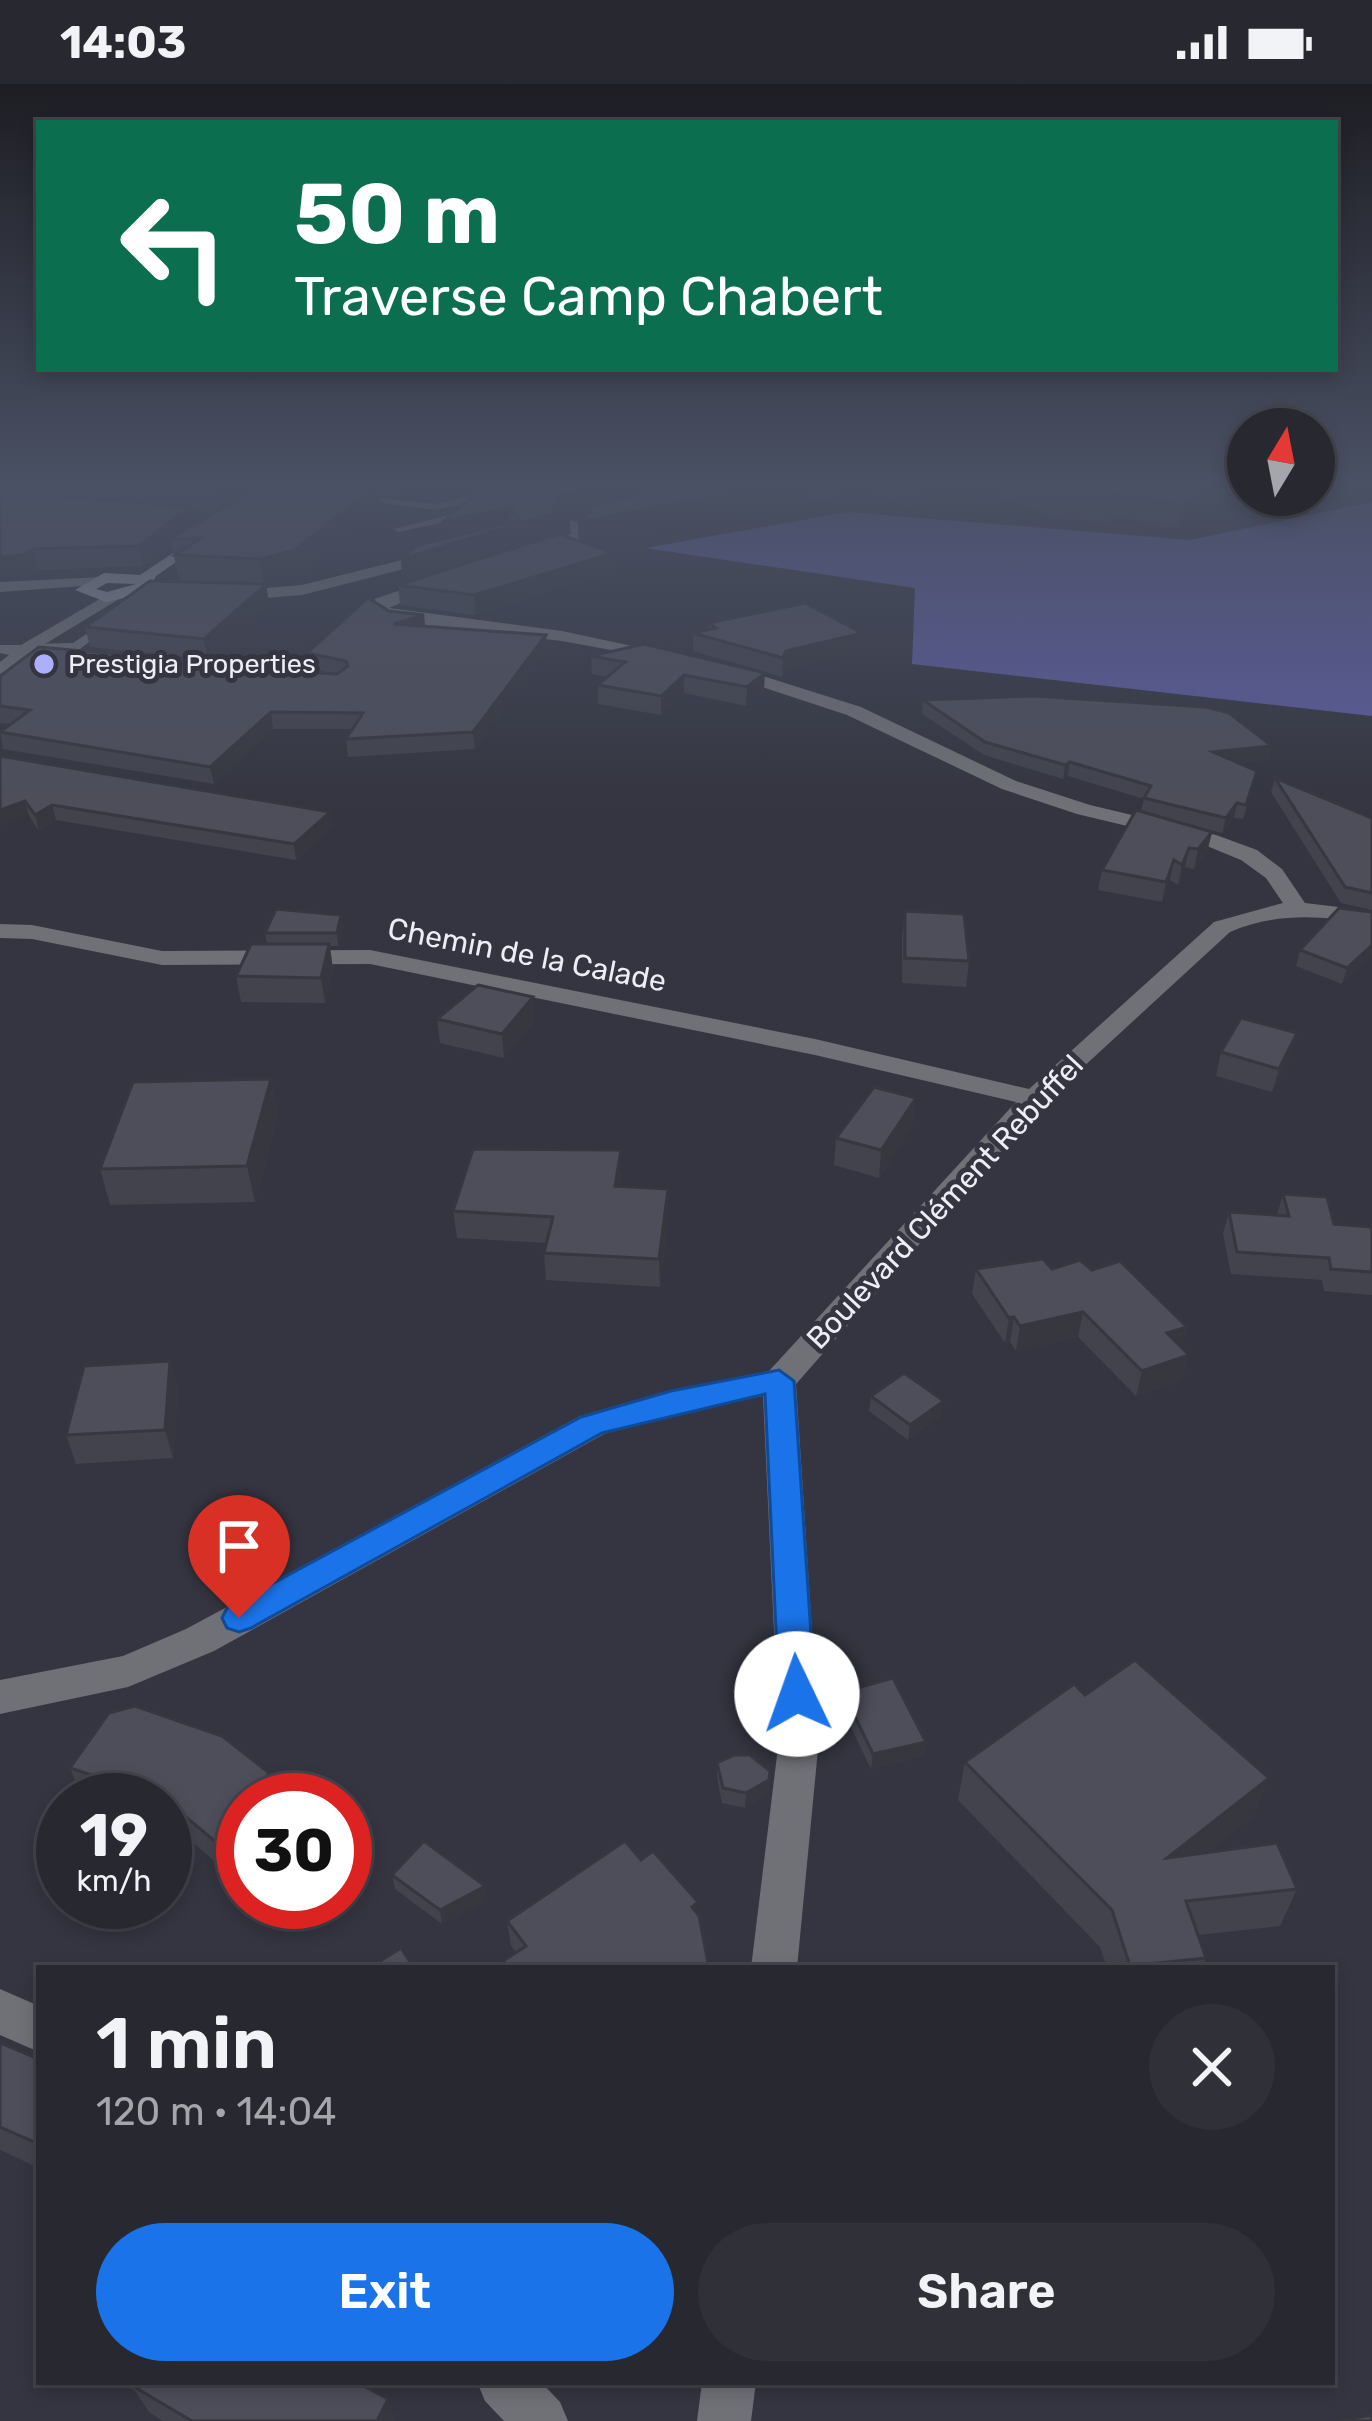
<!DOCTYPE html>
<html lang="en">
<head>
<meta charset="utf-8">
<style>
	body { margin:0; font-family:Rubik,sans-serif; background:#2f3038; color:#f1f3f6; height:100vh; display:flex; flex-direction:column; font-size:45px; white-space:nowrap }
	* { box-sizing:border-box; margin:0 }
	p { font-size:39px; color:#a4a6ab }
	.icon { flex:none; width:66px; height:66px; fill:none; stroke:currentColor; stroke-width:2; stroke-linecap:round; stroke-linejoin:round }
	.map { position:relative; flex:1; overflow:hidden }
	.panel { position:absolute; left:36px; top:1881px; width:1299px; height:420px; display:flex; flex-direction:column; background:#272830; border-radius:0px; box-shadow:0 6px 18px #0003,0 0 0 3px #43444c }
	.panel>* { flex:none }
	.hud { position:absolute; left:36px; top:36px; width:1302px; height:252px; border-radius:0px; box-shadow:0 6px 18px #0003,0 0 0 3px #43444c; background:#0b6e4f; color:#fff; overflow:hidden }
	.needle { width:78px; rotate:10deg }
	.tools { position:absolute; left:1227px; top:324px; display:grid; gap:24px }
	.tools a { display:grid; place-items:center; width:108px; height:108px; border-radius:50%; background:#272830; box-shadow:0 6px 18px #0003,0 0 0 3px #43444c; font-size:60px }
	.speed { position:absolute; left:36px; top:1689px; display:flex; gap:24px; font-size:60px; font-weight:700; text-align:center }
	.speed>* { display:grid; place-content:center; width:156px; height:156px; border-radius:50%; background:#272830; box-shadow:0 6px 18px #0003,0 0 0 3px #43444c; line-height:1 }
	.speed small { font-size:30px; font-weight:400 }
	.speed .limit { border:18px solid #d22; background:#fff; color:#111 }
	.pin { position:absolute; display:grid; place-items:center; width:102px; height:102px; color:#fff; margin:-123px -51px; border-radius:50% 50% 50% 0; rotate:-45deg; box-shadow:0 0 12px #0007 }
	.pin .icon { rotate:45deg }
	.me { position:absolute; width:132px; margin:-66px; rotate:357deg; stroke-linejoin:round; filter:drop-shadow(0 0 9px #0008) }
	.turn { display:flex; align-items:center; gap:42px; height:252px; padding:0 60px; font-size:54px }
	.turn .icon { width:156px; height:156px; stroke-width:2.5 }
	.turn b { display:block; font-size:84px; line-height:102px }
	.round { display:grid; place-items:center; flex:none; width:126px; height:126px; border-radius:63px; background:#2f3038 }
	.headline { display:flex; align-items:center; justify-content:space-between; height:204px; padding:0 60px }
	h1 { font-size:72px; font-weight:600; line-height:90px }
	.cta { display:flex; gap:24px; margin-top:auto; padding:24px 60px }
	.cta a { flex:1; height:138px; border-radius:72px; background:#1a73e8; color:#fff; font-size:48px; font-weight:600; line-height:138px; text-align:center }
	.cta a+a { background:#2f3038; color:#f1f3f6 }
	.status { display:flex; justify-content:space-between; align-items:center; height:84px; padding:0 60px; background:#272830; direction:ltr }
	.status svg { height:33px; fill:currentColor }
	.map>svg:first-child { display:block }
	.forest { fill:#5d5da1 }
	.lines { fill:none; stroke-linecap:round; stroke-linejoin:round }
	.service { fill:#707177; fill-rule:evenodd }
	.minor { fill:#707177; fill-rule:evenodd }
	.secondary { fill:#91929b; fill-rule:evenodd }
	.wall { fill:#42434d; fill-rule:evenodd }
	.shaded-wall { fill:#36373f }
	.building { fill:#4d4e5a; stroke:#36373f; stroke-width:3 }
	.route { fill:#1a73e8; stroke:#114b97; stroke-width:3 }
	.poi-dot { fill:#acaffb; stroke:#343540; stroke-width:4.5 }
	.labels { text-anchor:middle; stroke-width:10; stroke-linejoin:round; paint-order:stroke }
	.far-poi-label { font-size:27px; fill:#edeef5; stroke:#343540; text-anchor:start }
	.street-label { font-size:30px; fill:#edeef5; stroke:#343540 }
</style>
</head>
<body>
<div class="status"><b>14:03</b><svg viewBox="0 0 49 12"><path d="M0 12V9h3v3zM5 12V6h3v6zM10 12V3h3v9zM15 12V0h3v12zM26 1h20v11H26zM47 4h2v5h-2z"/></svg></div>
<div class="map">
<svg width="1372" height="2337" viewBox="0 0 1372 2337">
	<rect width="100%" height="100%" fill="#343540"/>
	<path class="forest" d="M1372 418V632L912 580 915 504 645 464 847 428 1190 456Z"/>
	<g class="lines">
		<g class="service">
			<path d="M505 397H517L521 401 511 409 435 426 352 415 357 412 435 420 505 405 510 401Z"/>
			<path d="M457 429 461 434 399 448 394 445Z"/>
			<path d="M110 534 116 537 114 539 80 565 29 568 23 564 29 560 73 559Z"/>
		</g>
		<g class="minor">
			<path d="M570 436 589 443 582 456 527 470V464L571 450Z"/>
			<path d="M442 466 450 471 447 474 302 511 231 517 223 512 231 507 302 501Z"/>
			<path d="M102 493 104 496 96 501 0 508V498Z"/>
			<path d="M435 494 441 496V502L389 524 562 547 679 572 670 577 562 557 391 538 373 526 375 515Z"/>
			<path d="M110 509 124 512 40 563 75 567V575L29 572 0 592V578L9 571 0 569V561H21Z"/>
			<path d="M728 581 861 623 1016 697 1090 721 1216 751 1257 766 1282 785 1305 819 1372 827V841C1323 831 1277 828 1230 848L1043 1020 796 1300 819 1655 797 1884H751L779 1655 763 1312 671 1330 604 1350 214 1567 128 1603 0 1630V1596L123 1572 186 1545 580 1332 671 1306 769 1287 1016 1018 815 971 370 880 162 881 32 855 0 854V840L32 841 162 867 370 866 815 955 1029 1005 1214 838 1283 819 1266 794 1241 776 1202 760 1077 730 1002 705 847 631 722 590V582Z"/>
			<path d="M0 1905 39 1922V1968L0 1951Z"/>
			<path d="M477 2298H541L560 2318 568 2337H504L485 2317Z"/>
			<path d="M702 2298H756L751 2337H697Z"/>
		</g>
		<path class="secondary" d="M206 447 211 454 156 492 147 509 106 518 75 506 104 489 140 491ZM107 499 136 500 107 508 96 505Z"/>
	</g>
	<g class="wall">
		<path d="M0 397H414L397 412 380 410 382 424 297 494 266 501 269 519 207 575 90 563 85 543 180 498 171 460 143 482 38 486 29 492 0 495ZM190 426 204 427 217 428 193 442Z"/>
		<path d="M490 397H716L712 398 727 403V397H1248V409L1225 412 1179 444 1111 432 1110 438 1056 434 999 413 917 428 874 409 834 418 808 416 585 459 613 488 475 531 400 521 398 501 403 499 401 475 446 454ZM590 427 578 438 579 457 559 450 558 435Z"/>
		<path d="M389 527 424 531 425 542 546 551 547 567 475 665 348 673 346 655 352 645H273L214 700 3 665 0 647 10 640 0 639V592L185 576 186 582 330 589 309 585 307 569Z"/>
		<path d="M709 539 862 549 860 568 785 586 782 593 693 567V549L709 545Z"/>
		<path d="M591 572 764 607 746 622 684 609 661 631 598 620V601L607 593 592 590Z"/>
		<path d="M923 616 1269 676 1239 679 1257 687 1254 701 1243 735 1234 734 1222 749 1165 735 1212 748 1207 768 1194 785 1185 783 1178 801 1170 796 1162 818 1098 806 1102 786 1141 727 1144 715 1068 692 1063 695 984 671 922 630Z"/>
		<path d="M0 672 330 728 332 743 296 776 56 736 39 747 29 732Z"/>
		<path d="M1275 694 1372 734V826L1341 819 1271 708Z"/>
		<path d="M905 827 969 877 966 903 902 899V852Z"/>
		<path d="M1372 828 1342 900 1296 882 1300 866Z"/>
		<path d="M341 831 343 844 338 862H330L333 885 325 919 241 918 236 892 267 860 265 849Z"/>
		<path d="M533 913 535 937 504 974 440 959 437 935Z"/>
		<path d="M1297 949 1290 972 1272 1008 1216 992 1221 968Z"/>
		<path d="M271 995 278 1030 255 1118 110 1121 100 1085Z"/>
		<path d="M913 1041 879 1094 834 1081 836 1054Z"/>
		<path d="M622 1093 620 1103 668 1132 660 1203 546 1196 544 1169 546 1159 457 1154 453 1127Z"/>
		<path d="M1283 1110 1334 1140 1372 1143V1211L1324 1207 1322 1196 1231 1190 1223 1150 1229 1128 1277 1131Z"/>
		<path d="M976 1185H1052L1182 1264 1183 1297 1136 1312 1078 1253 1016 1267 1010 1258 1005 1259 972 1210Z"/>
		<path d="M170 1277 178 1305 173 1374 76 1380 66 1351Z"/>
		<path d="M871 1312 942 1331 908 1356 869 1327Z"/>
		<path d="M843 1608 926 1658 923 1672 871 1685 841 1623Z"/>
		<path d="M1085 1611 1254 1732 1208 1768 1297 1805 1280 1842 1198 1851 1206 1874 1202 1884H1107L1100 1863 958 1716 965 1678Z"/>
		<path d="M717 1679 770 1687 768 1710 745 1724 722 1719 717 1693Z"/>
		<path d="M70 1684 243 1716V1801L165 1735V1716H96L81 1711Z"/>
		<path d="M641 1776 698 1831 709 1884H504L503 1877 516 1868 511 1862 507 1837Z"/>
		<path d="M392 1791 487 1816 442 1840 395 1805Z"/>
		<path d="M0 1959 39 1975V2084L0 2066Z"/>
		<path d="M120 2298H356L388 2315 395 2337H163L149 2328 135 2307Z"/>
	</g>
	<g class="shaded-wall">
		<path d="M237 397H275L220 428 217 408Z"/>
		<path d="M395 397H414L397 412Z"/>
		<path d="M624 397H716L558 435 559 451 403 499 401 475 446 460 444 437 510 423 511 442 553 423 557 412Z"/>
		<path d="M793 397H809L808 416 579 461 578 438Z"/>
		<path d="M835 397H875L874 409 834 418Z"/>
		<path d="M969 397H1001L999 413 917 428 919 406Z"/>
		<path d="M1219 397H1248V409L1225 412 1179 444 1183 421Z"/>
		<path d="M379 400 382 424 297 494 266 501 269 519 207 575 204 555 264 501 259 475Z"/>
		<path d="M189 423 193 443 170 455 171 460 143 482 139 462Z"/>
		<path d="M33 465 38 486 29 492 0 495V473Z"/>
		<path d="M613 469V488L475 531 474 511Z"/>
		<path d="M424 531 425 546 394 540Z"/>
		<path d="M862 549 860 568 785 586 782 593 783 574 786 567Z"/>
		<path d="M546 551 547 567 475 665 473 648Z"/>
		<path d="M765 589 764 607 746 622 747 603Z"/>
		<path d="M684 591V609L661 631V612Z"/>
		<path d="M271 628 273 645 214 700 210 683Z"/>
		<path d="M1272 662 1269 676 1210 682 1213 668Z"/>
		<path d="M1070 678 1068 692 1063 695 1065 681Z"/>
		<path d="M25 717 29 732 0 743V726Z"/>
		<path d="M1237 719 1234 734 1222 749 1226 734Z"/>
		<path d="M52 721 56 736 39 747 35 731Z"/>
		<path d="M330 728 332 743 296 776 294 760Z"/>
		<path d="M1212 748 1207 768 1194 785 1198 765Z"/>
		<path d="M1189 764 1185 783 1178 801 1182 781Z"/>
		<path d="M1174 776 1170 796 1162 818 1166 798Z"/>
		<path d="M341 831 343 844 338 862 337 849Z"/>
		<path d="M329 860 333 885 325 919 321 894Z"/>
		<path d="M1372 861V872L1342 900 1347 884Z"/>
		<path d="M533 913 535 937 504 974 502 950Z"/>
		<path d="M1297 949 1290 972 1272 1008 1279 985Z"/>
		<path d="M271 995 278 1030 255 1118 247 1082Z"/>
		<path d="M916 1014 913 1041 879 1094 881 1066Z"/>
		<path d="M621 1066 622 1093 616 1129 615 1102Z"/>
		<path d="M668 1105V1132L660 1203 659 1175Z"/>
		<path d="M1083 1228 1078 1253 1016 1267 1020 1242Z"/>
		<path d="M1014 1233 1010 1258 1005 1259 1009 1234Z"/>
		<path d="M1187 1243 1181 1268 1167 1249Z"/>
		<path d="M1189 1271 1183 1297 1136 1312 1142 1287Z"/>
		<path d="M170 1277 178 1305 173 1374 165 1346Z"/>
		<path d="M944 1317 942 1331 908 1356 910 1341Z"/>
		<path d="M926 1658 923 1672 871 1685 873 1670Z"/>
		<path d="M268 1688 275 1716H270Z"/>
		<path d="M1269 1694 1254 1732 1154 1811 1167 1774Z"/>
		<path d="M769 1696 768 1710 745 1724 746 1709Z"/>
		<path d="M148 1701 153 1716H137Z"/>
		<path d="M485 1802 487 1816 442 1840 440 1826Z"/>
		<path d="M388 2315 395 2337H377Z"/>
	</g>
	<g class="building">
		<path d="M70 397H237L217 408Z"/>
		<path d="M269 397H359L379 400 293 467 259 475 175 471 201 454 170 455Z"/>
		<path d="M490 397H624L557 412 553 423 558 428 401 475 418 461 520 436 510 423 444 437Z"/>
		<path d="M694 397H709L741 407 747 397H793L578 438 590 429V422Z"/>
		<path d="M899 397H969L919 406Z"/>
		<path d="M1018 397H1219L1183 421 1114 410 1113 416 1059 411Z"/>
		<path d="M0 407 189 423 139 462 33 465 24 471 0 473Z"/>
		<path d="M559 450 613 469 474 511 398 501Z"/>
		<path d="M150 497 266 500 204 555 85 543Z"/>
		<path d="M368 514 389 527 424 531 394 540 546 551 473 648 346 655 363 629 271 628 210 683 0 648 30 626 0 622V592L39 563 185 576 178 582 337 590 348 582 346 577 307 569Z"/>
		<path d="M805 519 862 549 786 567 783 574 693 549 716 544 709 539Z"/>
		<path d="M644 560 765 589 747 603 684 591 661 612 598 601 625 578 591 572Z"/>
		<path d="M1033 612 1206 623 1229 629 1272 662 1213 668 1257 687 1246 721 1237 719 1226 734 1144 714 1151 702 1070 678 1065 681 985 658 923 616Z"/>
		<path d="M0 672 330 728 294 760 52 721 35 731 25 717 0 726Z"/>
		<path d="M1275 694 1372 734V809L1345 803Z"/>
		<path d="M1136 726 1212 748 1198 765 1189 764 1182 781 1174 776 1166 798 1102 786Z"/>
		<path d="M1339 824 1372 828V861L1347 884 1300 866Z"/>
		<path d="M276 825 341 831 337 849H265Z"/>
		<path d="M905 827 964 830 969 877 905 874Z"/>
		<path d="M251 860H329L321 894 236 892Z"/>
		<path d="M478 901 533 913 502 950 437 935Z"/>
		<path d="M1241 934 1297 949 1279 985 1221 968Z"/>
		<path d="M271 995 247 1082 100 1085 133 998Z"/>
		<path d="M874 1003 916 1014 881 1066 836 1054Z"/>
		<path d="M473 1065 621 1066 615 1102 668 1105 659 1175 544 1169 553 1133 453 1127Z"/>
		<path d="M1283 1110 1327 1113 1334 1140 1372 1143V1188L1331 1185 1329 1174 1237 1168 1229 1128 1289 1132Z"/>
		<path d="M1043 1175 1052 1185 1080 1176 1092 1186 1120 1177 1187 1243 1167 1249 1189 1271 1142 1287 1083 1228 1020 1242 1014 1233 1009 1234 976 1185Z"/>
		<path d="M170 1277 165 1346 66 1351 84 1282Z"/>
		<path d="M904 1289 944 1317 910 1341 871 1312Z"/>
		<path d="M1135 1576 1269 1694 1167 1774 1277 1759 1297 1805 1186 1817 1206 1874 1130 1882 1112 1826 965 1678 1074 1600 1085 1611Z"/>
		<path d="M893 1594 926 1658 873 1670 843 1608Z"/>
		<path d="M135 1622 222 1652 268 1688 270 1716H243V1781L148 1701 137 1716H115L95 1709 104 1695 70 1684 109 1629Z"/>
		<path d="M734 1671H750L770 1687 769 1696 746 1709 723 1704 717 1679Z"/>
		<path d="M424 1757 485 1802 440 1826 392 1791Z"/>
		<path d="M625 1757 641 1776 653 1767 698 1818 692 1823 699 1832 709 1884H676L675 1882 655 1884H508L503 1877 526 1862 507 1837Z"/>
		<path d="M401 1864 414 1884H369Z"/>
		<path d="M0 1959 39 1975V2060L0 2043Z"/>
		<path d="M133 2298H356L388 2315 377 2337H192L131 2301Z"/>
		<path d="M1372 2331V2337H1338Z"/>
	</g>
	<linearGradient id="sky" x2="0" y2="1"><stop stop-color="#1d1d23"/><stop offset="0.55" stop-color="#4a5164"/><stop offset="1" stop-color="#4a5164" stop-opacity="0"/></linearGradient>
	<rect width="1372" height="724" fill="url(#sky)"/>
	<path class="route" d="M779 1286 794 1297 815 1610 809 1620 797 1625 784 1620 779 1610 765 1310 602 1349 251 1544 239 1548 227 1544 222 1534 227 1524 581 1333 671 1307Z"/>
	<circle class="poi-dot" cx="44" cy="580" r="12"/>
	<g class="labels">
		<g class="far-poi-label">
			<text x="68" y="589">Prestigia Properties</text>
		</g>
		<g class="street-label">
			<text transform="translate(527 871) rotate(11)" y="10">Chemin de la Calade</text>
			<text transform="translate(945 1118) rotate(-47)" y="10">Boulevard Clément Rebuffel</text>
		</g>
	</g>
</svg>
<div class="tools">
<a><svg class="needle" viewBox="-14 -14 28 28"><path d="M0-13l5 13h-10z" fill="#e53935"/><path d="M0 13l5-13h-10z" fill="#a4a6ab"/></svg></a>
</div>
<div class="speed"><div>19<small>km/h</small></div><div class="limit">30</div></div>
<div class="pin" style="left:239px;top:1534px;background:#d93025"><svg class="icon" aria-label="arrive" viewBox="0 0 24 24"><path d="M6 21V4h12l-3 4 3 4H6"/></svg></div>
<svg class="me" style="left:797px;top:1610px" viewBox="-20 -20 40 40"><circle r="19" fill="#fff"/><path d="M0-13L10 11 0 6-10 11z" fill="#1a73e8"/></svg>
<div class="hud">
<div class="turn"><svg class="icon" aria-label="left" viewBox="0 0 24 24"><path d="M17 20v-9H6M10 6l-5 5 5 5"/></svg><div><b>50 m</b>Traverse Camp Chabert</div></div>
</div>
<section class="panel">
<div class="headline"><div><h1>1 min</h1><p>120 m · 14:04</p></div><a class="round"><svg class="icon" aria-label="close" viewBox="0 0 24 24"><path d="M6 6l12 12M18 6L6 18"/></svg></a></div>
<div class="cta"><a>Exit</a><a>Share</a></div>
</section>
</div>
</body>
</html>
